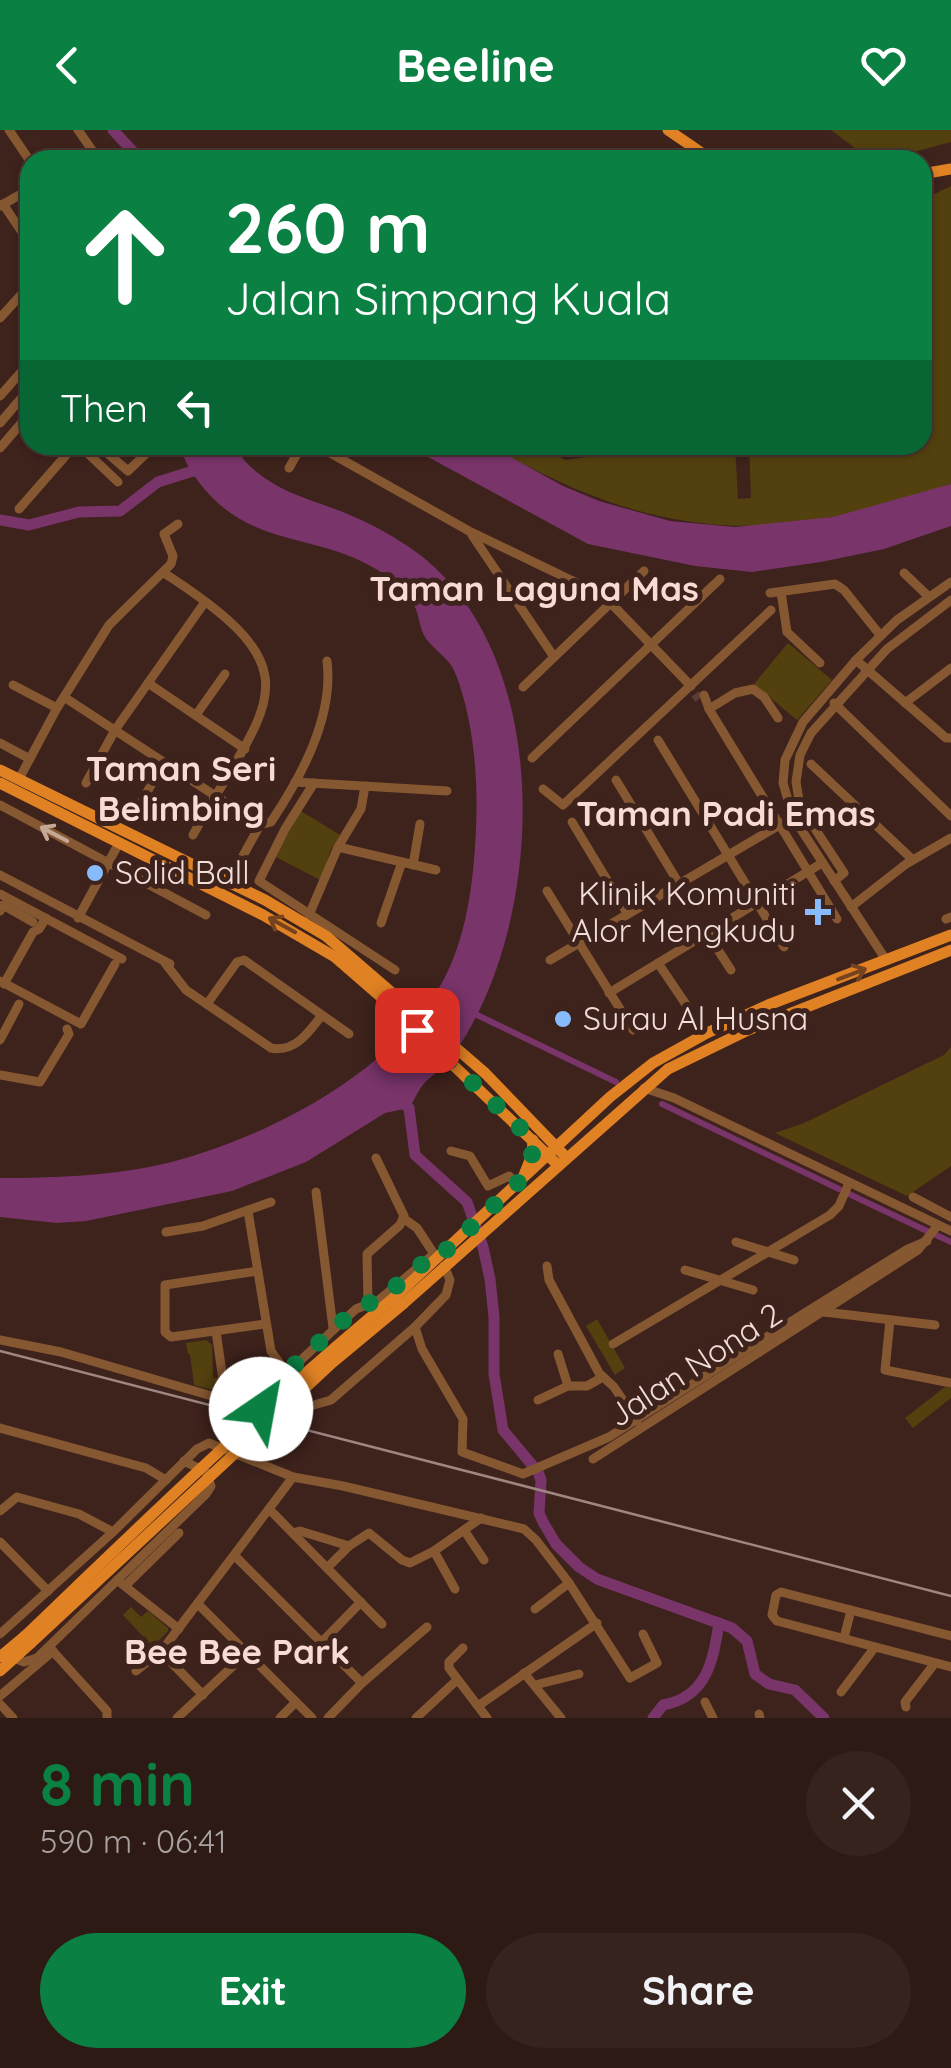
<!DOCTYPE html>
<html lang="en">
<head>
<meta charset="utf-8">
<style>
	body { margin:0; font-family:Quicksand,sans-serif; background:#36231e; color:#f1f3f6; height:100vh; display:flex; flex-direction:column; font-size:38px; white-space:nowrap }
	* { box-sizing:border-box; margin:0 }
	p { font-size:32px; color:#a7a1a0 }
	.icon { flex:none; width:55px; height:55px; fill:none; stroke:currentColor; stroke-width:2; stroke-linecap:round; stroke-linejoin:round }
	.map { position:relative; height:1588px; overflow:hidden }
	.panel { display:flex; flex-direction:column; background:#2e1a15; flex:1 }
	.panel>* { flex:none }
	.top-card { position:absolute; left:20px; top:20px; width:912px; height:305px; border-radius:30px; box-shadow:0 2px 8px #0004,0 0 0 2px #493834; background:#0b8043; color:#fff; overflow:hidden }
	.pin { position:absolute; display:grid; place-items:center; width:85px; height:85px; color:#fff; margin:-42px; border-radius:20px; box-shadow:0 5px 15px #0006 }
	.me { position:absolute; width:110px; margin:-55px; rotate:33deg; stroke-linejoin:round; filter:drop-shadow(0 0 8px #0008) }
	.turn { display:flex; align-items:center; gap:35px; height:210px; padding:0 40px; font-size:45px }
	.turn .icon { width:130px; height:130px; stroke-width:2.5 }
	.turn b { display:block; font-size:70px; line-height:85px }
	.then { display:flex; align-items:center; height:95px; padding:0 40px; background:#0003; gap:20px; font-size:38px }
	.round { display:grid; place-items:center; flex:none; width:105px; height:105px; border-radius:52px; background:#36231e }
	.head { display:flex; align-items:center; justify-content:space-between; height:170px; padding:0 40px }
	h1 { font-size:60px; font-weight:700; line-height:75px; color:#0b8043 }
	.primary-button { display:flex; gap:20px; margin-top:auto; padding:20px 40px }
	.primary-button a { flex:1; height:115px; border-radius:60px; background:#0b8043; color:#fff; font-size:40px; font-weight:700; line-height:115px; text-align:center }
	.primary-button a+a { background:#36231e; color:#f1f3f6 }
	header { display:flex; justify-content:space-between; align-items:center; height:130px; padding:0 40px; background:#0b8043; color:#fff; font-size:45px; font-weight:700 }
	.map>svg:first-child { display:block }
	.green { fill:#53400f }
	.water { fill:#79346a }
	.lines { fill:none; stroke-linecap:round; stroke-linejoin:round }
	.canal { stroke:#79346a; stroke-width:6 }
	.river { stroke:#79346a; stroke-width:11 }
	.minor-tunnel { stroke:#593e38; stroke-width:9; stroke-dasharray:9 4.5; stroke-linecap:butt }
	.minor { stroke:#865832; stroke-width:9 }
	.major { stroke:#e08124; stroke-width:11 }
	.rail { stroke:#9e8681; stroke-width:2.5 }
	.major-bridge { stroke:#e08124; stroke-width:11 }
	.oneway { stroke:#c6a896 }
	.oneway2 { stroke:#77431f }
	.route { stroke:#0b8043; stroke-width:18; stroke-dasharray:0 32.4 }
	.poi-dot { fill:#87bbfc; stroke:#3e221c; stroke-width:4 }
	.labels { text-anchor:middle; stroke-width:10; stroke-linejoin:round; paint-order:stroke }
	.poi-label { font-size:32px; fill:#f1ddd9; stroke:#3e221c; text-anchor:start }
	.street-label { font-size:32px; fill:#f1ddd9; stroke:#3e221c }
	.neighbourhood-label { font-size:35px; font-weight:bold; fill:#fadbd4; stroke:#3e221c }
</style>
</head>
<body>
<header><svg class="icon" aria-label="back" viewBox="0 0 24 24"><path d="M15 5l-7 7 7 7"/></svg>Beeline<svg class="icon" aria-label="heart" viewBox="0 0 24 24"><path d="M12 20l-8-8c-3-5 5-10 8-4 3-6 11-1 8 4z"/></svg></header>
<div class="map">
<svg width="951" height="1588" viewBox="0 0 951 1588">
	<rect width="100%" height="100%" fill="#3e221c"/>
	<g class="green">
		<path d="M831 0H951V12L884 30H871Z"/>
		<path d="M951 56V354C770 418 656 411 489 315H535L566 330 587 327 610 315H735L738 369 751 368 749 315H922V147L926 146 924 69Z"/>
		<path d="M788 513 832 550 797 590 754 554Z"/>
		<path d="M301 681 340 705 330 721 322 751 274 726Z"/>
		<path d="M951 917V1036L907 1066 775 1003 804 993 944 925Z"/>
		<path d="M597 1189 625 1238 615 1245 586 1196Z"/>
		<path d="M206 1210 212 1215 213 1248 220 1247 221 1254 216 1261 194 1255 190 1224H188L186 1213Z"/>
		<path d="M945 1257 951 1258V1268L913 1298 905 1288Z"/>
		<path d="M131 1477 141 1487 148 1481 168 1498V1501L153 1517 123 1485Z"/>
	</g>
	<g class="water">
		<path d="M180 315H233C257 353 292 364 332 378 361 388 395 406 419 424 546 522 544 749 479 881 470 899 460 917 447 932 439 942 427 948 420 959 416 965 413 972 409 978L385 983 306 1032 232 1061 86 1091 57 1093 0 1087V1048C52 1048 107 1046 159 1035 259 1012 394 944 444 849 465 809 472 761 475 717 479 662 476 597 456 545 450 528 437 523 427 510 419 500 420 486 414 475 407 461 389 447 376 439 314 402 251 418 201 355 192 343 183 330 180 315Z"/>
		<path d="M406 315H489L563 356 599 371 670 391 735 397 833 387 951 354V396L884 419 821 432 752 442 695 436 588 414Z"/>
	</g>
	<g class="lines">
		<g class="canal">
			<path d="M473 883 616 952"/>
			<path d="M662 974 839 1059"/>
			<path d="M849 1064 927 1101"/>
			<path d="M934 1104 951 1112"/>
		</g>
		<g class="river">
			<path d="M113 0 136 25 147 30"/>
			<path d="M0 390 29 395 79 382 120 381 158 352 206 337"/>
			<path d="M401 971 409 978 415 1025 467 1072 483 1117 490 1149 494 1187V1244L503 1300 538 1342 541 1350 539 1383 543 1392 556 1414 579 1437 597 1449 732 1498 747 1511 755 1544 769 1554 795 1560 824 1588"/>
			<path d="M653 1588 663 1575C707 1567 713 1531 719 1493"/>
		</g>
		<path class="minor-tunnel" d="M695 564 699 569"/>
		<g class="minor">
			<path d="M9 0 30 31"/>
			<path d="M78 0 99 30"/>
			<path d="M3 74 30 114"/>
			<path d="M0 76 30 59"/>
			<path d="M0 188 30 155"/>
			<path d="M0 266 30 232"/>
			<path d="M0 293 30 258"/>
			<path d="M79 315 118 352"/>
			<path d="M98 315 128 341 155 315"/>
			<path d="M316 315 469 401 604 466 691 556"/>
			<path d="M0 318 30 283"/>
			<path d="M289 338 302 315"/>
			<path d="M19 379 75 315"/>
			<path d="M472 405 554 527"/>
			<path d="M164 443C321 544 268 570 193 705"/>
			<path d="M904 443 928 466"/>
			<path d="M781 462 787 502 820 533"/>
			<path d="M770 463 835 454 844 460 880 505"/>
			<path d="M856 530 946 608H951"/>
			<path d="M148 553 245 619"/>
			<path d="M13 555 57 578"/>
			<path d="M523 557 644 441"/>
			<path d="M704 565 709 579 837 789"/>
			<path d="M64 567 260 695"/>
			<path d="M834 573 951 686"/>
			<path d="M905 573 951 538"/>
			<path d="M709 579 735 563 753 559 764 567 778 588"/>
			<path d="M196 585 225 544"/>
			<path d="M658 610 784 817"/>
			<path d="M0 613 30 629"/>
			<path d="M532 628 720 449"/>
			<path d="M811 634 913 730"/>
			<path d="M19 649 57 578 109 495 171 434 173 426 164 404 178 394"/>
			<path d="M616 650 678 752"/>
			<path d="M295 652 447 661"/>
			<path d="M86 653 115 600 205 472"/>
			<path d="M314 653 285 699 259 751 395 840"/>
			<path d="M543 659 563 675 771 480"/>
			<path d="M0 675 206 785"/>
			<path d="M138 678 164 632"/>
			<path d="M572 692 627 783"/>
			<path d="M338 717 436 740"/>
			<path d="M413 735 420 694"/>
			<path d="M234 742 260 695 271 692C301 647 334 587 327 531"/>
			<path d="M0 745 170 834"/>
			<path d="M834 751 844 743 800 676 796 652 800 625 811 603 887 519 951 470"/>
			<path d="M547 761 633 900"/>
			<path d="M0 764 122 829"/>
			<path d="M851 777 906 734 951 708"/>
			<path d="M0 781 3 775 33 792"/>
			<path d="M309 785 338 717 361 679 365 656"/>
			<path d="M78 788 119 713"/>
			<path d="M946 789 951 787"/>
			<path d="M381 793 402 732"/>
			<path d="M707 803 731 840"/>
			<path d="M550 830 793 687"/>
			<path d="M886 830 793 687 783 653 785 630 803 592 856 530 897 490 951 452"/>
			<path d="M165 833 186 860 271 918C295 923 309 902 322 885"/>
			<path d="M658 833 687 876"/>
			<path d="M0 851 81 894 115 834"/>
			<path d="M4 854 33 802 39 799 46 788"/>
			<path d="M609 863 822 733"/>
			<path d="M207 874 237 832 244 830 349 904"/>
			<path d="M0 910 19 874"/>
			<path d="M0 945 40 952 69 904 67 899"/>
			<path d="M644 958 674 968 951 1101"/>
			<path d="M451 1021 470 1026 488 1056 509 1046 517 1054"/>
			<path d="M316 1062 333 1198"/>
			<path d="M913 1067 951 1087"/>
			<path d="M248 1081 271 1221 286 1242"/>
			<path d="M403 1088 417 1098 434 1124"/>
			<path d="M166 1102 203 1096 271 1072"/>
			<path d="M736 1112 794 1130"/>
			<path d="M547 1136 549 1150 599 1243 614 1257 637 1291"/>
			<path d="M685 1140 753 1160"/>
			<path d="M258 1141 165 1155V1202L171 1207 265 1194"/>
			<path d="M368 1173 367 1124 400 1095 404 1086 376 1028"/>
			<path d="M824 1182 935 1195"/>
			<path d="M890 1190 885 1240 951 1253"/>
			<path d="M415 1197 422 1219 463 1289 462 1322 523 1344 609 1307 803 1184 906 1120 927 1111"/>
			<path d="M216 1201 223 1250"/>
			<path d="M0 1210 61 1222 246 1276 255 1274"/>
			<path d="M613 1214 830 1085 839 1076 849 1053"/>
			<path d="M558 1224 568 1256"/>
			<path d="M260 1268 356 1179 379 1170 434 1124"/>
			<path d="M538 1270 568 1256H587L603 1247"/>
			<path d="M282 1276 307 1277 331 1270 415 1197 446 1165 450 1150 444 1136"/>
			<path d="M0 1298 146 1338 166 1350"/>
			<path d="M593 1329 918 1120 938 1095"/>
			<path d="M269 1379 382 1494"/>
			<path d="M0 1381 17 1367 79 1384 113 1402"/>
			<path d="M464 1400 484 1430"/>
			<path d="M293 1403 300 1401 349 1416"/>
			<path d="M0 1412 48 1461"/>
			<path d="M434 1421 455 1459"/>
			<path d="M235 1426 362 1553"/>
			<path d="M328 1437 349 1416 369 1403 402 1430 410 1433 434 1421 481 1388"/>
			<path d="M117 1450 179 1499"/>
			<path d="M125 1456 179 1403"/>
			<path d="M198 1474 312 1588"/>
			<path d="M535 1479 569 1453"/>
			<path d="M0 1504 113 1402 197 1319 209 1313 293 1347 343 1356 524 1399 536 1410 569 1453 630 1548 657 1533 643 1504"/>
			<path d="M951 1506 781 1462 776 1465 772 1485 777 1491 951 1537"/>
			<path d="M844 1508 851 1480"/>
			<path d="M321 1513 361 1472"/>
			<path d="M49 1517 107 1581V1588"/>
			<path d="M463 1518 449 1532V1538L487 1588"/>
			<path d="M163 1519 168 1529 203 1565"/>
			<path d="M14 1528 24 1532 37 1528 206 1364 211 1356 206 1342 184 1331"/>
			<path d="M136 1541 163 1519 293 1347"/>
			<path d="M524 1543 561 1588"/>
			<path d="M535 1555 579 1544"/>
			<path d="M841 1562 875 1517"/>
			<path d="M0 1566 53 1521"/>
			<path d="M705 1572 713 1588"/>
			<path d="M0 1574 13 1588"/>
			<path d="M478 1576 597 1493"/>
			<path d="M906 1577 905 1572 935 1533"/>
			<path d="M759 1584 760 1588"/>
			<path d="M177 1588 248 1522"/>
			<path d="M280 1588 296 1572"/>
			<path d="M328 1588 362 1553 427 1497"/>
			<path d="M416 1588 457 1550"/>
		</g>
		<g class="major">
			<path d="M668 0 712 30"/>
			<path d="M922 44 951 39"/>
			<path d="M0 640 265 770 326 806 485 943 566 1027"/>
			<path d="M0 653 263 785 335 827 388 873 558 1035"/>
			<path d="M524 1045 532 1025 533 1010"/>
			<path d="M396 1166 610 967 653 933 707 903 768 875 951 805"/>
			<path d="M403 1174 668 939 746 901 951 820"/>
			<path d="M0 1527 25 1506"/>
			<path d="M0 1541 31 1513"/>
		</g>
		<path class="rail" d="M0 1221 951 1466"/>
		<g class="major-bridge">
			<path d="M25 1506C146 1390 266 1273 396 1166"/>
			<path d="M31 1513 332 1233 403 1174"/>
		</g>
	</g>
	<defs><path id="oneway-shaft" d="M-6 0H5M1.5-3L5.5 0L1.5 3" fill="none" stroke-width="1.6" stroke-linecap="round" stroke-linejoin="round" transform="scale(2.5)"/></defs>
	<use class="oneway" href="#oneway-shaft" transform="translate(54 704) rotate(-152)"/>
	<g class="oneway2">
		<use href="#oneway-shaft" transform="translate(282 795) rotate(-151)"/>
		<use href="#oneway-shaft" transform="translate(852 844) rotate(-21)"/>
	</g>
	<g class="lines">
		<path class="route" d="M261 1279 256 1276V1270L356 1179 383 1167 434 1124 440 1126 522 1049 532 1025 533 1010 417 900"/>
	</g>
	<g class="poi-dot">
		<circle cx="95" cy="743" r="10"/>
		<path d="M813 767h10v10h10v10h-10v10h-10v-10h-10v-10h10z"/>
		<circle cx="563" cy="889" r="10"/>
	</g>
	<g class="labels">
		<g class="poi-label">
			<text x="115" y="754">Solid Ball</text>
			<text x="796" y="775" text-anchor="end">Klinik Komuniti<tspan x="796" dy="37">Alor Mengkudu</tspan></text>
			<text x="583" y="900">Surau Al Husna</text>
		</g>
		<g class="street-label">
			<text transform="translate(695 1235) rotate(-33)" y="11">Jalan Nona 2</text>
		</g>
		<g class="neighbourhood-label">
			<text x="534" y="471">Taman Laguna Mas</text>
			<text x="181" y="651">Taman Seri<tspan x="181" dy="40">Belimbing</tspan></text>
			<text x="726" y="696">Taman Padi Emas</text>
			<text x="237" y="1534">Bee Bee Park</text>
		</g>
	</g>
</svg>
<div class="pin" style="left:417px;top:900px;background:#d93025"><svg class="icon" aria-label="arrive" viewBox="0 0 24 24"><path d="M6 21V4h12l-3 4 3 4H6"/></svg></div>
<svg class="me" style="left:261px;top:1279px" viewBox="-20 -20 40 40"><circle r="19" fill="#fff"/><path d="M0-13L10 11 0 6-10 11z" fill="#0b8043"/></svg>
<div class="top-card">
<div class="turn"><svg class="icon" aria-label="ahead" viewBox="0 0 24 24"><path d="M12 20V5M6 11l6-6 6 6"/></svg><div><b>260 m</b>Jalan Simpang Kuala</div></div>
<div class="then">Then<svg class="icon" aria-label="left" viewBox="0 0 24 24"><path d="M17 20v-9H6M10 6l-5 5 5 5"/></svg></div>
</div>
</div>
<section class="panel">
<div class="head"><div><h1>8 min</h1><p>590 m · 06:41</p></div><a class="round"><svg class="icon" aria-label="close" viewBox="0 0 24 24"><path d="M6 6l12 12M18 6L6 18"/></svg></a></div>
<div class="primary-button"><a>Exit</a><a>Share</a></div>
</section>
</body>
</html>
